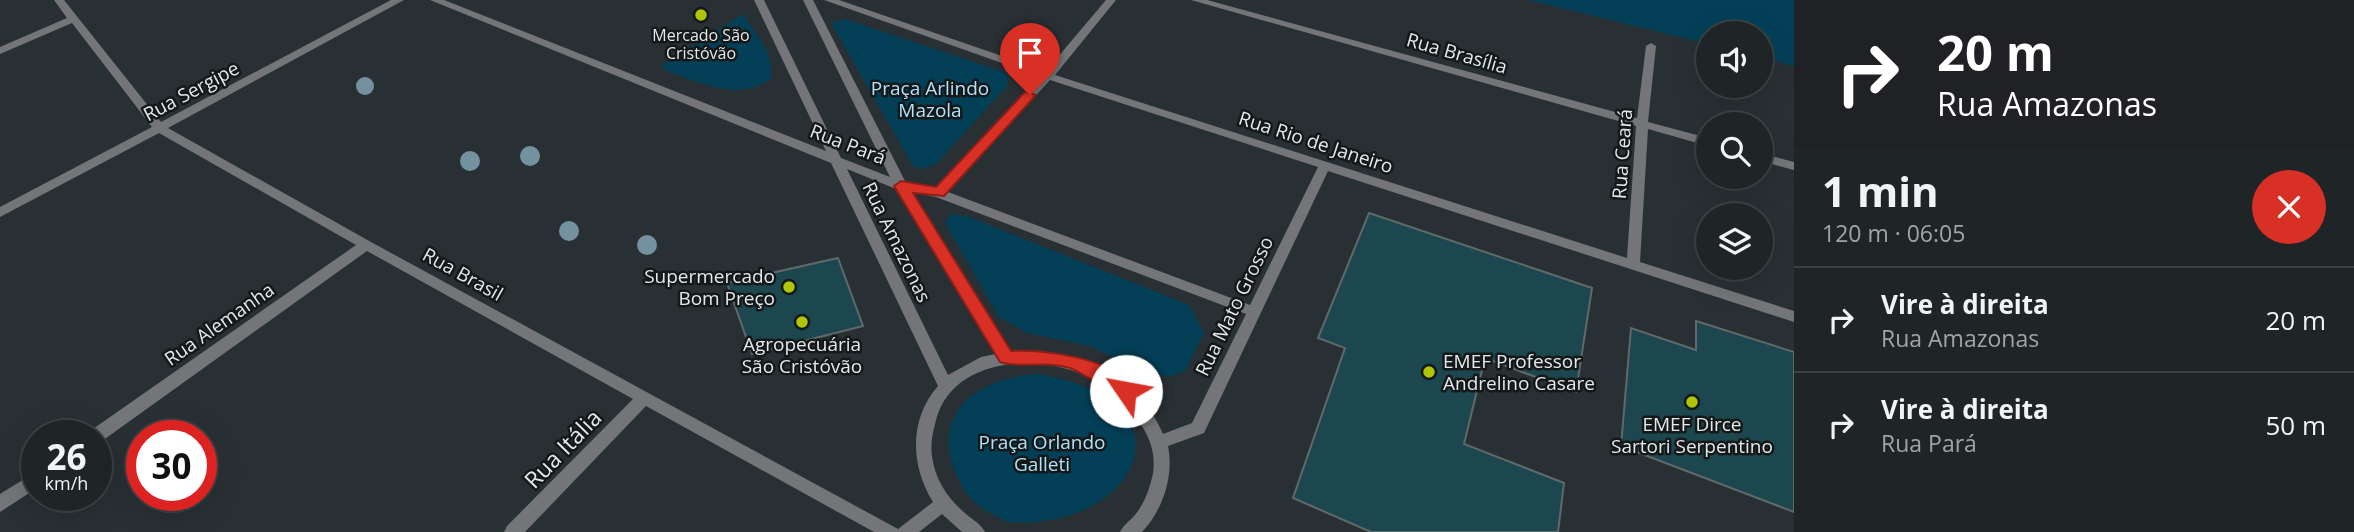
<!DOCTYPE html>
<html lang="pt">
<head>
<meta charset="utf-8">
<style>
	body { margin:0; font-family:"Open Sans",sans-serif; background:#272c2f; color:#f1f3f6; height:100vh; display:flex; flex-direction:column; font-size:26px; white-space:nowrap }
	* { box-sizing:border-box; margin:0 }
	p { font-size:23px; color:#a1a4a7 }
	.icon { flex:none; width:38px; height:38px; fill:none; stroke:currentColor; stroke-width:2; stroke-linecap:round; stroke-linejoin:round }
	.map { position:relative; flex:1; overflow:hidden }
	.side { display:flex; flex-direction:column; background:#1f2427; width:560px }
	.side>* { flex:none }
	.top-card { background:#202124; color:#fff; overflow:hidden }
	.fabs { position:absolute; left:1696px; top:21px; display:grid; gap:14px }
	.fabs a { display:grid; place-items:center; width:77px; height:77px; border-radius:50%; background:#1f2427; box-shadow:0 7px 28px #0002,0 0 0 2px #3c4144; font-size:35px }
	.speed { position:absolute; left:21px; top:420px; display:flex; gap:14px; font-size:35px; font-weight:700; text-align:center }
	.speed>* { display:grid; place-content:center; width:91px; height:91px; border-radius:50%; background:#1f2427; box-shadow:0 7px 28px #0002,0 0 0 2px #3c4144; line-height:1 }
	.speed small { font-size:18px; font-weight:400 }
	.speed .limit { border:10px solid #d22; background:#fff; color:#111 }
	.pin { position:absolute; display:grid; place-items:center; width:60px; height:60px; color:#fff; margin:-72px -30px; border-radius:50% 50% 50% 0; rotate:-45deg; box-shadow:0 0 7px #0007 }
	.pin .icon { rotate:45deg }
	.me { position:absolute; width:77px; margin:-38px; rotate:303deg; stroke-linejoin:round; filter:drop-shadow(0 0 5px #0008) }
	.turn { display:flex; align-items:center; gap:24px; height:147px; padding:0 28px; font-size:32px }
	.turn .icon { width:91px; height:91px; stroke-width:2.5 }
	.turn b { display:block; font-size:49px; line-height:60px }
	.round { display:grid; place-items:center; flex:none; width:74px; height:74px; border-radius:37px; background:#272c2f }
	.overview { display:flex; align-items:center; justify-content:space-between; height:119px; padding:0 28px }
	h1 { font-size:42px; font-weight:700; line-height:52px }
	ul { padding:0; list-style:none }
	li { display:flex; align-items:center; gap:21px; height:105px; padding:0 28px; border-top:2px solid #3c4144 }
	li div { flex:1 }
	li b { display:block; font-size:26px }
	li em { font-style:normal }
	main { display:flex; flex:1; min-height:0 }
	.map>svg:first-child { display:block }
	.green { fill:#034058 }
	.building { fill:#1d474e; stroke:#5f696a; stroke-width:2 }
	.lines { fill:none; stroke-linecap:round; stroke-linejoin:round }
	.minor { fill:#737578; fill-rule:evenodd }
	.tree { fill:#7491a0 }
	.route { fill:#d93025; stroke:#8d1f18; stroke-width:2 }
	.poi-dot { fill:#afc507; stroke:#141819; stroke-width:2.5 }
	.labels { text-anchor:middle; stroke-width:5; stroke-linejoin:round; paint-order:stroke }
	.far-poi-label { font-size:16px; fill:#e3e8ea; stroke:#141819 }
	.street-label { font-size:19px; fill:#e3e8ea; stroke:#141819 }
	.park-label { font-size:19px; fill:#b1e0f9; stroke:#141819 }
	.poi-label { font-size:19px; fill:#e3e8ea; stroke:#141819 }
	.near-street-label { font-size:23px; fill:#e3e8ea; stroke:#141819 }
</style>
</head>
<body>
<main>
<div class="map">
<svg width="1794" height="532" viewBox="0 0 1794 532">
	<rect width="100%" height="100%" fill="#293034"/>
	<g class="green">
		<path d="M1529 0H1794V66L1761 57 1760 33H1708V44Z"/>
		<path d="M743 14C757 36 774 52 771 79 739 102 700 83 667 71L662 65Z"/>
		<path d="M845 19 1007 73 1008 85 937 163 925 169 913 166 831 23Z"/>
		<path d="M951 214 967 216 1189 305 1204 333 1185 371 1169 377 1148 374 1090 346 1027 333 999 317 945 223Z"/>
		<path d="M1038 374C1202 401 1137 532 1008 522 992 515 972 504 963 488 924 420 970 378 1038 374Z"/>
	</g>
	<g class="building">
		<path d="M1369 213 1592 288 1576 392 1485 358 1464 444 1564 483 1558 532H1371L1293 498 1345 348 1318 338Z"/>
		<path d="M838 258 863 326 752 354 727 283Z"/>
		<path d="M1696 321 1794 352V512L1621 446 1631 328 1696 350Z"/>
	</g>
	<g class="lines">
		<g class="minor">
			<path d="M54 0H64L161 122 391 0H404L168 128 371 242 898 529 933 502C910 465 909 419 938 386L831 163 430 0H444L826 151 754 0H764L841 158 890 177 803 0H813L906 183 936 188 1041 77 824 0H839L1046 71 1106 0H1116L1055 75 1627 258 1636 126 1191 0H1207L1637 118 1646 46 1651 43 1656 46 1648 122 1708 138V146L1648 129 1640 262 1794 311V322L1328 171 1204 433 1168 446C1174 476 1163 510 1142 532H1120C1123 525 1129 522 1134 516 1144 505 1150 488 1153 473 1156 452 1149 435 1137 419 1125 403 1112 390 1094 380 1045 352 953 355 936 420 933 432 930 443 932 456 935 480 948 499 966 514 973 520 981 524 985 532H962L942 514 919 532H874L646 406 525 532H504L507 526 633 399 367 251 102 441 96 443V436H88L90 431 356 245 159 133 0 217V207L152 127 72 23 0 54V47L67 18ZM1050 80 1318 167 1250 305 948 192ZM847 169 896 189 996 354 981 357 948 375ZM911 192 936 197 1246 314 1192 423 1163 434C1157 420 1147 404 1136 393 1108 364 1050 347 1011 352Z"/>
			<path d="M1760 153 1794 162V170L1760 161Z"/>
			<path d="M37 471V488L0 512V494Z"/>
		</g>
	</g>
	<g class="tree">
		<circle cx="365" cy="86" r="9"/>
		<circle cx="530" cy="156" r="10"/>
		<circle cx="470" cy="161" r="10"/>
		<circle cx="569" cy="231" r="10"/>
		<circle cx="647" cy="245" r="10"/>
	</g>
	<path class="route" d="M1025 92 1036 95 944 196 913 193 1011 351C1043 349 1118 358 1135 391L1132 396C1119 400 1086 374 1070 368 1046 360 1020 369 1000 362L894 186 901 181 936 187Z"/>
	<g class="poi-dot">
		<circle cx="701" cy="15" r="7"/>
		<circle cx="789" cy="287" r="7"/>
		<circle cx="802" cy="322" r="7"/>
		<circle cx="1429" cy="372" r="7"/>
		<circle cx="1692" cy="402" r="7"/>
	</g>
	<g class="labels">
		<g class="far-poi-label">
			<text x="701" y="41">Mercado São<tspan x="701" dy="18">Cristóvão</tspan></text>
		</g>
		<g class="street-label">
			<text transform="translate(1457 53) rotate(16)" y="7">Rua Brasília</text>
			<text transform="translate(191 91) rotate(-28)" y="7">Rua Sergipe</text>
			<text transform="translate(1316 142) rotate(18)" y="7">Rua Rio de Janeiro</text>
			<text transform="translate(848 144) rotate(21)" y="7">Rua Pará</text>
			<text transform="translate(1622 154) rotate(-86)" y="7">Rua Ceará</text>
			<text transform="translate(897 242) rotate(64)" y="7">Rua Amazonas</text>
			<text transform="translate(463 274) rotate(29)" y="7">Rua Brasil</text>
			<text transform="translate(1234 306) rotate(-64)" y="7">Rua Mato Grosso</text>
			<text transform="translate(219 324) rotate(-35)" y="7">Rua Alemanha</text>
		</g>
		<g class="park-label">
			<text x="930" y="95">Praça Arlindo<tspan x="930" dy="22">Mazola</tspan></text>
			<text x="1042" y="449">Praça Orlando<tspan x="1042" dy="22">Galleti</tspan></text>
		</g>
		<g class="poi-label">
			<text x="775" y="283" text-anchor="end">Supermercado<tspan x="775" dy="22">Bom Preço</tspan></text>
			<text x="802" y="351">Agropecuária<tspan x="802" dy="22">São Cristóvão</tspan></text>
			<text x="1443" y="368" text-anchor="start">EMEF Professor<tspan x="1443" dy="22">Andrelino Casare</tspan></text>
			<text x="1692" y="431">EMEF Dirce<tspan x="1692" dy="22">Sartori Serpentino</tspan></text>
		</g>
		<g class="near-street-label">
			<text transform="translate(563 449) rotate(-46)" y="8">Rua Itália</text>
		</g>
	</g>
</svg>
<div class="fabs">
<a><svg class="icon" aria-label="sound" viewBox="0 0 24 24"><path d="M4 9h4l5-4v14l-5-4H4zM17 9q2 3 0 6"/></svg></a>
<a><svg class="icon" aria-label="search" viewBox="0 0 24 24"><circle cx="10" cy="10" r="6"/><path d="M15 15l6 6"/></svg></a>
<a><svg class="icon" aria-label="layers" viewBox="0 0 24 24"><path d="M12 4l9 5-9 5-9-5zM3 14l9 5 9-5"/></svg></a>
</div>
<div class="speed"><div>26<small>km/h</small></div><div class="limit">30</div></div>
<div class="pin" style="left:1030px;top:95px;background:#d93025"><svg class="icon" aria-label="arrive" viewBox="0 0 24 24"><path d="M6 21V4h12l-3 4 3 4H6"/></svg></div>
<svg class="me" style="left:1126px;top:391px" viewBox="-20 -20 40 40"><circle r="19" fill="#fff"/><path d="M0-13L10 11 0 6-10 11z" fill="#d93025"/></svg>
</div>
<section class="side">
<div class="top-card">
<div class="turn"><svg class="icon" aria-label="right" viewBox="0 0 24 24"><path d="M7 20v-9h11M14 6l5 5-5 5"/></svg><div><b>20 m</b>Rua Amazonas</div></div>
</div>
<div class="overview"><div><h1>1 min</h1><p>120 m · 06:05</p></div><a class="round" style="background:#d93025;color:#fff"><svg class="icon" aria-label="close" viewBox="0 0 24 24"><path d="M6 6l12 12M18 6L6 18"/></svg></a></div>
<ul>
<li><svg class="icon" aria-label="right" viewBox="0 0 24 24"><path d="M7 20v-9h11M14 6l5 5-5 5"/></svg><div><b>Vire à direita</b><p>Rua Amazonas</p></div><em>20 m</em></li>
<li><svg class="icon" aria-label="right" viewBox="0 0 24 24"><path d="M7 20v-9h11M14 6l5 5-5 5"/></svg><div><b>Vire à direita</b><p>Rua Pará</p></div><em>50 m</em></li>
</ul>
</section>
</main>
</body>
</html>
